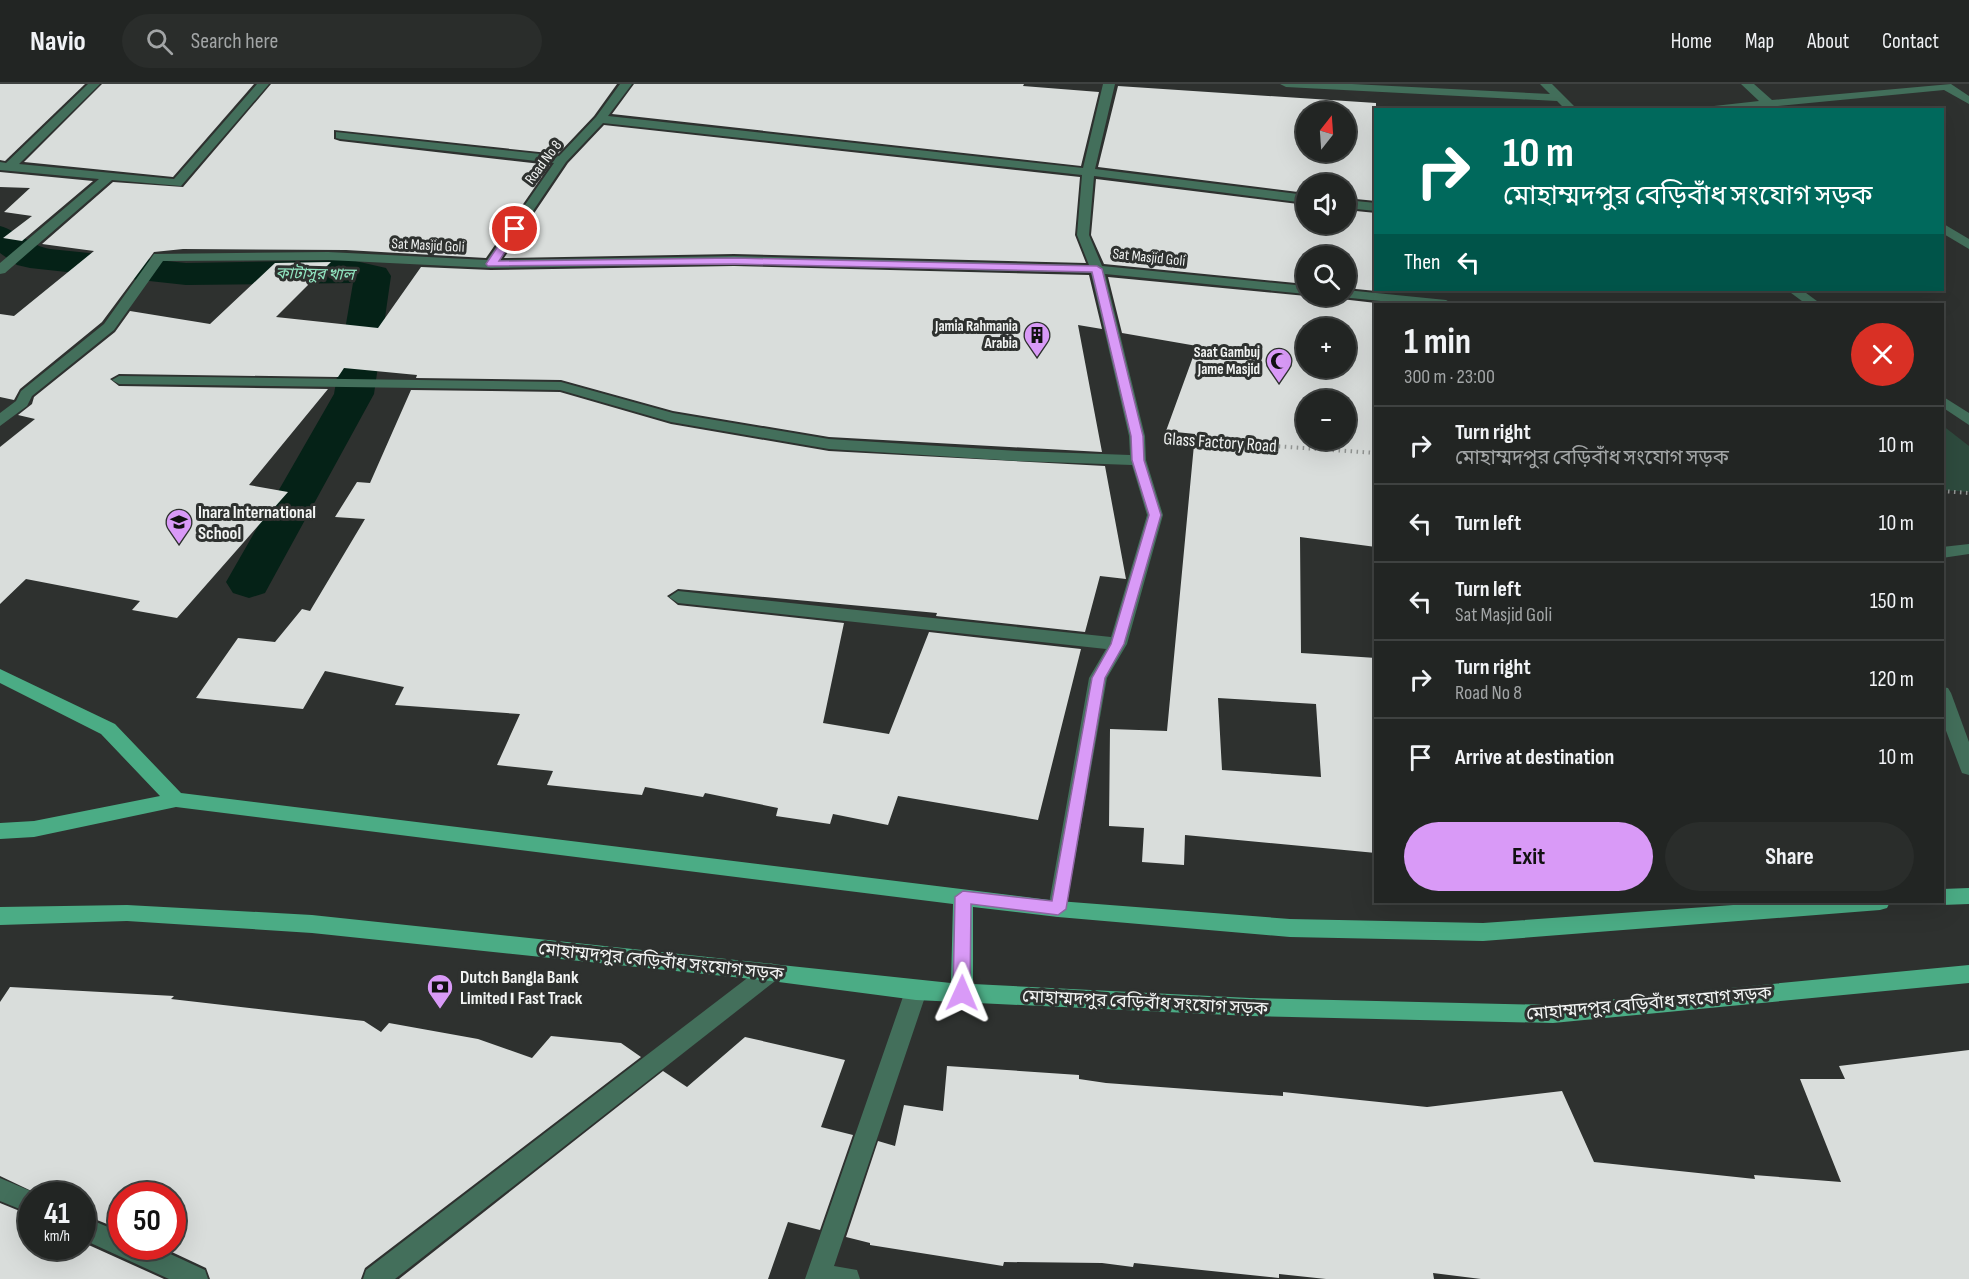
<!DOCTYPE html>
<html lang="en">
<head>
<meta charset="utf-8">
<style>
	body { margin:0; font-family:"Sofia Sans Condensed","Noto Sans Bengali",sans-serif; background:#2a2d2b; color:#f1f3f6; height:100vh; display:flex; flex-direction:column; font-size:22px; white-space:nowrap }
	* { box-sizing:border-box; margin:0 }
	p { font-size:20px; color:#a2a5a6 }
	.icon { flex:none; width:33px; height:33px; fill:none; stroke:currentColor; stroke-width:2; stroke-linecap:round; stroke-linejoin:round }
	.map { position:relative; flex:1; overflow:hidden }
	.drawer { position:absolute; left:1374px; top:219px; width:570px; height:600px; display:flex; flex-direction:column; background:#222523; border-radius:0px; box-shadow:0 6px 24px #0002,0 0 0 2px #3f4241 }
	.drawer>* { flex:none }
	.banner { position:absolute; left:1374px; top:24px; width:570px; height:183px; border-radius:0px; box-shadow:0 6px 24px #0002,0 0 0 2px #3f4241; background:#00695c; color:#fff; overflow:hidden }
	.needle { width:39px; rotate:17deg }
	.tools { position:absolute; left:1296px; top:18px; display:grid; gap:12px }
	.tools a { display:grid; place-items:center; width:60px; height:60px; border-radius:50%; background:#222523; box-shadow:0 6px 24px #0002,0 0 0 2px #3f4241; font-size:30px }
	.speed { position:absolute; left:18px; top:1098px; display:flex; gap:12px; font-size:30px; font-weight:700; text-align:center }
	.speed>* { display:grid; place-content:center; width:78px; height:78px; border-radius:50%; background:#222523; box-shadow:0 6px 24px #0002,0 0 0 2px #3f4241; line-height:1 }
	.speed small { font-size:15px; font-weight:400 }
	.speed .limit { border:9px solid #d22; background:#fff; color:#111 }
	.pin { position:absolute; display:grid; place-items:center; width:51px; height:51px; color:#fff; margin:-26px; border:3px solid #fff; border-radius:50%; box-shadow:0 2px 6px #0007 }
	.me { position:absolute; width:66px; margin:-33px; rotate:1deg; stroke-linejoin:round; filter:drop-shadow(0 0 4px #0008) }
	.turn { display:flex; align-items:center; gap:21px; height:126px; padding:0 30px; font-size:27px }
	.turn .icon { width:78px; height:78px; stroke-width:2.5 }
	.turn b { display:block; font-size:42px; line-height:51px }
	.then { display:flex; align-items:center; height:57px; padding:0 30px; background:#0003; gap:12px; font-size:22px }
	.round { display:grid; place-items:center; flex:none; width:63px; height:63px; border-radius:32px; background:#2a2d2b }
	.head { display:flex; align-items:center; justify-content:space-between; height:102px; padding:0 30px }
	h1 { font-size:36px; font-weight:700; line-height:45px }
	.button { display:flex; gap:12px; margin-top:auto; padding:12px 30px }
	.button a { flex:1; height:69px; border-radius:36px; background:#d99af7; color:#111; font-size:24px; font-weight:700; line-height:69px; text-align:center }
	.button a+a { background:#2a2d2b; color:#f1f3f6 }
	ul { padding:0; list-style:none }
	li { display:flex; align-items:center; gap:18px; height:78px; padding:0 30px; border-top:2px solid #3f4241 }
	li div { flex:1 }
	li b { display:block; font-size:22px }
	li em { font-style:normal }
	header { display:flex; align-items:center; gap:36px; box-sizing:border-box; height:84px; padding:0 30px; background:#222523; border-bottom:2px solid #3f4241 }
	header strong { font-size:28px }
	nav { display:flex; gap:33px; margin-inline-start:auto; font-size:21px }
	.search { width:420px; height:54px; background:#2a2d2b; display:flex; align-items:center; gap:15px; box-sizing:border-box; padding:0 21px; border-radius:33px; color:#a2a5a6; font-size:22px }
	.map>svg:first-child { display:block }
	.green { fill:#2e4b3e }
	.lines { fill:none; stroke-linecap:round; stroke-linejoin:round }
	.canal { fill:#052217; fill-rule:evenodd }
	.building { fill:#d9dddb; fill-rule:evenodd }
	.path { stroke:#939694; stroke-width:4; stroke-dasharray:1.5 4.5; stroke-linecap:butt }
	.minor { fill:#436f5b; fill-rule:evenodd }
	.major { fill:#4bac85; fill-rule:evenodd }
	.route { fill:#d99af7; stroke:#8d64a1; stroke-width:1.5 }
	.labels { text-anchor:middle; stroke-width:6; stroke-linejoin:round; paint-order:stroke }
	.far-street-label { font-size:15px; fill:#f2f4f3; stroke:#2e312f }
	.far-poi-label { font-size:15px; font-weight:bold; fill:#f2f4f3; stroke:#2e312f; text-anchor:end }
	.far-water-label { font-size:16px; font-style:italic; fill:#91e5c0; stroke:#2e312f }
	.street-label { font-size:18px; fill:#f2f4f3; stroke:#2e312f }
	.poi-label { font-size:18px; font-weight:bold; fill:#f2f4f3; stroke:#2e312f; text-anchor:start }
</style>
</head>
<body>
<header>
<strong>Navio</strong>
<div class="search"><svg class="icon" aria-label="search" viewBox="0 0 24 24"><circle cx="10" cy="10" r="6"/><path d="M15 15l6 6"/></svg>Search here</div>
<nav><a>Home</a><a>Map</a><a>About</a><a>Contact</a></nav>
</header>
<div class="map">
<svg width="1969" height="1195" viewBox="0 0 1969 1195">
	<rect width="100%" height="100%" fill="#2e312f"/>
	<path class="green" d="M1942 341 1969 362V408L1943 406Z"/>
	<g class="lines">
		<path class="canal" d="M0 142C18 147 31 162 50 165L186 179 351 176 386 184 391 192 374 310 265 509 249 514 233 509 226 498 334 310 353 199 186 201 30 184 17 181 0 169Z"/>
	</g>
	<g class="building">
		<path d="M0 0H85L5 77 0 76Z"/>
		<path d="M102 0H254L173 93 24 78Z"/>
		<path d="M271 0H617L594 32 558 70 334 46V55L340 57 550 81 486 174 346 166 183 165 154 168 102 238 20 305 14 316 0 313V230L14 232 94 167 42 160 113 98 183 103Z"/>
		<path d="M634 0H1024L1023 2 1099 8 1081 82 612 30Z"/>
		<path d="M1118 2 1376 19V117L1346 114V100H1306V109L1098 83ZM1306 28H1346V68H1306Z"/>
		<path d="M604 41 1080 93 1075 151 1086 179 734 170 504 174 568 79Z"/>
		<path d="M0 88 93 97 22 157 3 154 32 132 4 128 30 104 0 103Z"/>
		<path d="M1096 95 1306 121V140H1346V126L1376 129V207L1346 204V172H1306V200L1104 180 1091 151Z"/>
		<path d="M331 178 276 233 378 244 421 183 491 186 734 182 1089 191 1102 245 1078 241 1102 368 829 353 673 327 561 296 416 294 417 291 344 284 338 293 119 290 110 295 119 302 328 305 249 401 288 408 177 534 132 526 140 517 26 495 0 520V363L35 335 18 331 32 320 34 313 115 248 130 227 210 240 275 179Z"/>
		<path d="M1108 193 1306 212H1339L1341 215 1376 219V463L1300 453 1301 569 1376 574V769L1185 751 1184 781 1142 778 1144 744 1109 742 1110 645 1167 647 1195 350 1166 347 1197 262 1122 249ZM1306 244H1346V284H1306ZM1306 316H1346V356H1306ZM1218 614 1316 620 1321 693 1222 686Z"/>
		<path d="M411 306 560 308 671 340 829 367 1105 382 1126 495 1100 492 1085 548 936 532 937 529 678 505 667 512 678 521 844 539 823 639 889 650 929 548 1081 565 1038 736 898 712 888 741 833 730 830 740 776 732 778 724 705 709 703 713 645 703 642 711 547 701 553 687 497 681 520 630 395 621 404 603 325 587 303 625 196 614 238 554 275 558 302 525 310 527 365 435 335 433 357 398 370 399Z"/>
		<path d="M10 903 174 912 171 915 364 937 381 948 389 939 478 955 532 974 551 952 621 959 641 973 365 1184 361 1195H210L206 1184 159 1162H172V1112H122V1146L82 1130V1112H42L0 1092V918Z"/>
		<path d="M745 953 845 976 821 1043 853 1051 820 1146 788 1138 768 1195H399L663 987 687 1003Z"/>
		<path d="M1969 966V1195H1481L1433 1189 1434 1195H1326L1279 1190V1194L1134 1179 1133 1183 1102 1179 1004 1178 1003 1182 870 1161V1159L846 1153 878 1057 895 1062 904 1021 943 1027 947 982 1079 991V995L1106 999 1283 1012V1008L1427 1023 1562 1007 1594 1078 1755 1095 1754 1091 1841 1098 1800 995H1845L1839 982Z"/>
		<path d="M0 1119 32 1132V1162H82V1158L164 1195H0Z"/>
	</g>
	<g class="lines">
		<g class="path">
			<path d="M1171 355 1376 369"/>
			<path d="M1942 407 1969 409"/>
		</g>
		<g class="minor">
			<path d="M88 0H100L19 80 174 95 257 0H269L181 102 112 96 5 189 0 190V179L99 95 0 86V78L6 79Z"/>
			<path d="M620 0H632L608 32 1083 84 1103 0H1115L1095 85 1306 111V119L1094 92 1089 151 1102 182 1306 202V210L1105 190 1145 352 1146 376 1163 431 1127 560 1107 594 1065 831 1058 833 1051 831 1048 825 1089 594 1106 565 678 519 669 513 678 507 1111 553 1147 431 1132 381 1018 377 829 365 671 338 560 306 119 300 112 296 119 292 561 298 673 329 829 355 1018 367 1130 371 1129 352 1091 189 734 180 491 184 328 176 163 177 114 246 32 312 27 322 0 342V329L16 317 21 307 104 240 154 170 328 168 487 176 554 79 340 55 336 54V48L559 72 596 33ZM603 39 1082 91 1077 151 1089 181 734 172 500 176 566 78Z"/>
			<path d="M1280 0H1352L1550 10 1540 0H1552L1578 26H1566L1557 17 1286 3Z"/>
			<path d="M1741 0H1754L1772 16 1951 0 1969 12V20L1944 6 1778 22 1779 26 1766 23 1700 26 1705 23 1759 17Z"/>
			<path d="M1346 116 1376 119V127L1346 124Z"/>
			<path d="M1942 139 1969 155V165L1942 149Z"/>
			<path d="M1346 206 1446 216 1453 220H1410L1341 213 1346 212Z"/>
			<path d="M1787 206H1802L1821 220H1806Z"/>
			<path d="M1942 312 1969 329V341L1942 323Z"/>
			<path d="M1969 460V470L1942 474V463Z"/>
			<path d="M1942 603 1948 604 1951 609 1969 658V691L1962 689 1960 684 1942 636Z"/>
			<path d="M771 879 779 882 782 888 779 894 395 1195H363L366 1186 763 882Z"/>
			<path d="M916 898 924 900 927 907 834 1182 857 1186 860 1195H805L905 907 908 900Z"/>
			<path d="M0 1094 40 1111 32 1112V1130L0 1117Z"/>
			<path d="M82 1132 122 1149V1162H153L205 1186 208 1195H169L82 1155Z"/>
		</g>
		<g class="major">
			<path d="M0 585 115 640 181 709 1058 817 1290 835 1483 839 1775 818H1890L1887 824 1880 826 1483 857 1290 853 1058 833 973 823V900L1250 914 1553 921 1969 881V899L1553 939 1250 932 916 916 771 897 312 849 127 837 0 841V823L127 821 312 831 951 899 953 820 176 723 34 753 0 755V739L34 737 160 712 101 650 0 599Z"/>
			<path d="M1969 804V820L1942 821 1934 818H1942V805Z"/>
		</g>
	</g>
	<path class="route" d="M515 142 520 145 499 177 735 174 1097 182 1102 185 1143 352 1144 376 1161 431 1124 560 1105 594 1066 825 1058 831 971 820 970 909 967 914H956L953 909 955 813 963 807 1052 817 1092 594 1111 560 1149 431 1132 376 1131 352 1092 188 735 180 488 182 486 180 511 143Z"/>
	<defs>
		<g id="building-pin" transform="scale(1.35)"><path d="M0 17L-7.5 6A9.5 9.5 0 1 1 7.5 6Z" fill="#d99af7" stroke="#2e312f"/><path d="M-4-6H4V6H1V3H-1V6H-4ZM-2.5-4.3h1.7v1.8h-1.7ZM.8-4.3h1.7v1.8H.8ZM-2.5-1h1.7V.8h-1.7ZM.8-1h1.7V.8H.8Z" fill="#111"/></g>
		<g id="mosque-pin" transform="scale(1.35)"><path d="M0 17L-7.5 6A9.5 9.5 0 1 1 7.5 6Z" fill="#d99af7" stroke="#2e312f"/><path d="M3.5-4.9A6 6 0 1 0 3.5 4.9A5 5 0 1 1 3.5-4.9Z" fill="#111"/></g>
		<g id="school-pin" transform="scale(1.35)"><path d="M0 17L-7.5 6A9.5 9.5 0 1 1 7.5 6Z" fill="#d99af7" stroke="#2e312f"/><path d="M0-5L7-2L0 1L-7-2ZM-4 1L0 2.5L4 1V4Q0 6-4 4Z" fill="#111"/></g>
		<g id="bank-pin" transform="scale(1.35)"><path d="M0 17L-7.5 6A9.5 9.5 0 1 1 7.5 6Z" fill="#d99af7" stroke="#2e312f"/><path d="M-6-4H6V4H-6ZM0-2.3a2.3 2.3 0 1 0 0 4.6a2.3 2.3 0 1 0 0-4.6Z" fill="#111"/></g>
	</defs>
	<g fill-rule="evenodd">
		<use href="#building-pin" x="1037" y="251"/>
		<use href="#mosque-pin" x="1279" y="277"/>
		<use href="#school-pin" x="179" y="438"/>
		<use href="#bank-pin" x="440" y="903"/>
	</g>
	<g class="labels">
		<g class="far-street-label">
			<text transform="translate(543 78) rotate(-53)" y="5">Road No 8</text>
			<text transform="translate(428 161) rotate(3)" y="5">Sat Masjid Goli</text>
			<text transform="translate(1149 173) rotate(6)" y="5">Sat Masjid Goli</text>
		</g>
		<g class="far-poi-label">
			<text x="1018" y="247">Jamia Rahmania<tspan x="1018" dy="17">Arabia</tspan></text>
			<text x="1260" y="273">Saat Gambuj<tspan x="1260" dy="17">Jame Masjid</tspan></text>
		</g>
		<g class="far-water-label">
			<text transform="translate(315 189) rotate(1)" y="6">কাটাসুর খাল</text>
		</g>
		<g class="street-label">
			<text transform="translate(1220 358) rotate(4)" y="6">Glass Factory Road</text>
			<text transform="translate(661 877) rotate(6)" y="6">মোহাম্মদপুর বেড়িবাঁধ সংযোগ সড়ক</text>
			<text transform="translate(1145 918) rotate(3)" y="6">মোহাম্মদপুর বেড়িবাঁধ সংযোগ সড়ক</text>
			<text transform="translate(1649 919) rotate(-5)" y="6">মোহাম্মদপুর বেড়িবাঁধ সংযোগ সড়ক</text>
		</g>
		<g class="poi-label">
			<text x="198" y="434">Inara International<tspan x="198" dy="21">School</tspan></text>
			<text x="460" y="899">Dutch Bangla Bank<tspan x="460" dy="21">Limited। Fast Track</tspan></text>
		</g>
	</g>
</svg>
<div class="tools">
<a><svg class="needle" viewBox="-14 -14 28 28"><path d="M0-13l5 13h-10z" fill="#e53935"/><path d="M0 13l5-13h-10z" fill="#a2a5a6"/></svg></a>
<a><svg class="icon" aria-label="sound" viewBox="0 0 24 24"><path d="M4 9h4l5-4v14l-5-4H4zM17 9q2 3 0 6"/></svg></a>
<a><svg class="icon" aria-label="search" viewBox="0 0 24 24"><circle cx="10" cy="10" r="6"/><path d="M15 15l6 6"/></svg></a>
<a>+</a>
<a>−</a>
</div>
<div class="speed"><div>41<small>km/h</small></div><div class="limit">50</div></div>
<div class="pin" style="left:515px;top:145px;background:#d93025"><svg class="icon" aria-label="arrive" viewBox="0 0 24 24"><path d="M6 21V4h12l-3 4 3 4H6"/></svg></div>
<svg class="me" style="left:962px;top:909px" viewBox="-20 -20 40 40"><path d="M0-17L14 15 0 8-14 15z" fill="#d99af7" stroke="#fff" stroke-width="4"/></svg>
<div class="banner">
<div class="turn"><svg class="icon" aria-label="right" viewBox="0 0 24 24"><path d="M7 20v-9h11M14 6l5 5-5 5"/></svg><div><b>10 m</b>মোহাম্মদপুর বেড়িবাঁধ সংযোগ সড়ক</div></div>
<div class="then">Then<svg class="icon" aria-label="left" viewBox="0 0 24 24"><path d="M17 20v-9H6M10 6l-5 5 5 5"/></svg></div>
</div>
<section class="drawer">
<div class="head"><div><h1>1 min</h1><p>300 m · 23:00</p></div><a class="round" style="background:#d93025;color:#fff"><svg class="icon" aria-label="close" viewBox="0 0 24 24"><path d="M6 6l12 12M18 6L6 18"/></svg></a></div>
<ul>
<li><svg class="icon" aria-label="right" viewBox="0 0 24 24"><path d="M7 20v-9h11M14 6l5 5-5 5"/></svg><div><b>Turn right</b><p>মোহাম্মদপুর বেড়িবাঁধ সংযোগ সড়ক</p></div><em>10 m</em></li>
<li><svg class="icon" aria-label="left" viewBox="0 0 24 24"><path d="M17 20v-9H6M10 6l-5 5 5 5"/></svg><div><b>Turn left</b></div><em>10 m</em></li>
<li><svg class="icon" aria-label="left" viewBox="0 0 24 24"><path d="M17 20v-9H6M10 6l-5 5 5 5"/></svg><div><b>Turn left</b><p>Sat Masjid Goli</p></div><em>150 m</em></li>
<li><svg class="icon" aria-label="right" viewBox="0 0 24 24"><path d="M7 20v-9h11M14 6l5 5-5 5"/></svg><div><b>Turn right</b><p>Road No 8</p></div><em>120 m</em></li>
<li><svg class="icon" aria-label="arrive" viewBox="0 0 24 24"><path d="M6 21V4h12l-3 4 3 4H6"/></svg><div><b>Arrive at destination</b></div><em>10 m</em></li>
</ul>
<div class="button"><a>Exit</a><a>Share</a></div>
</section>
</div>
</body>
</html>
